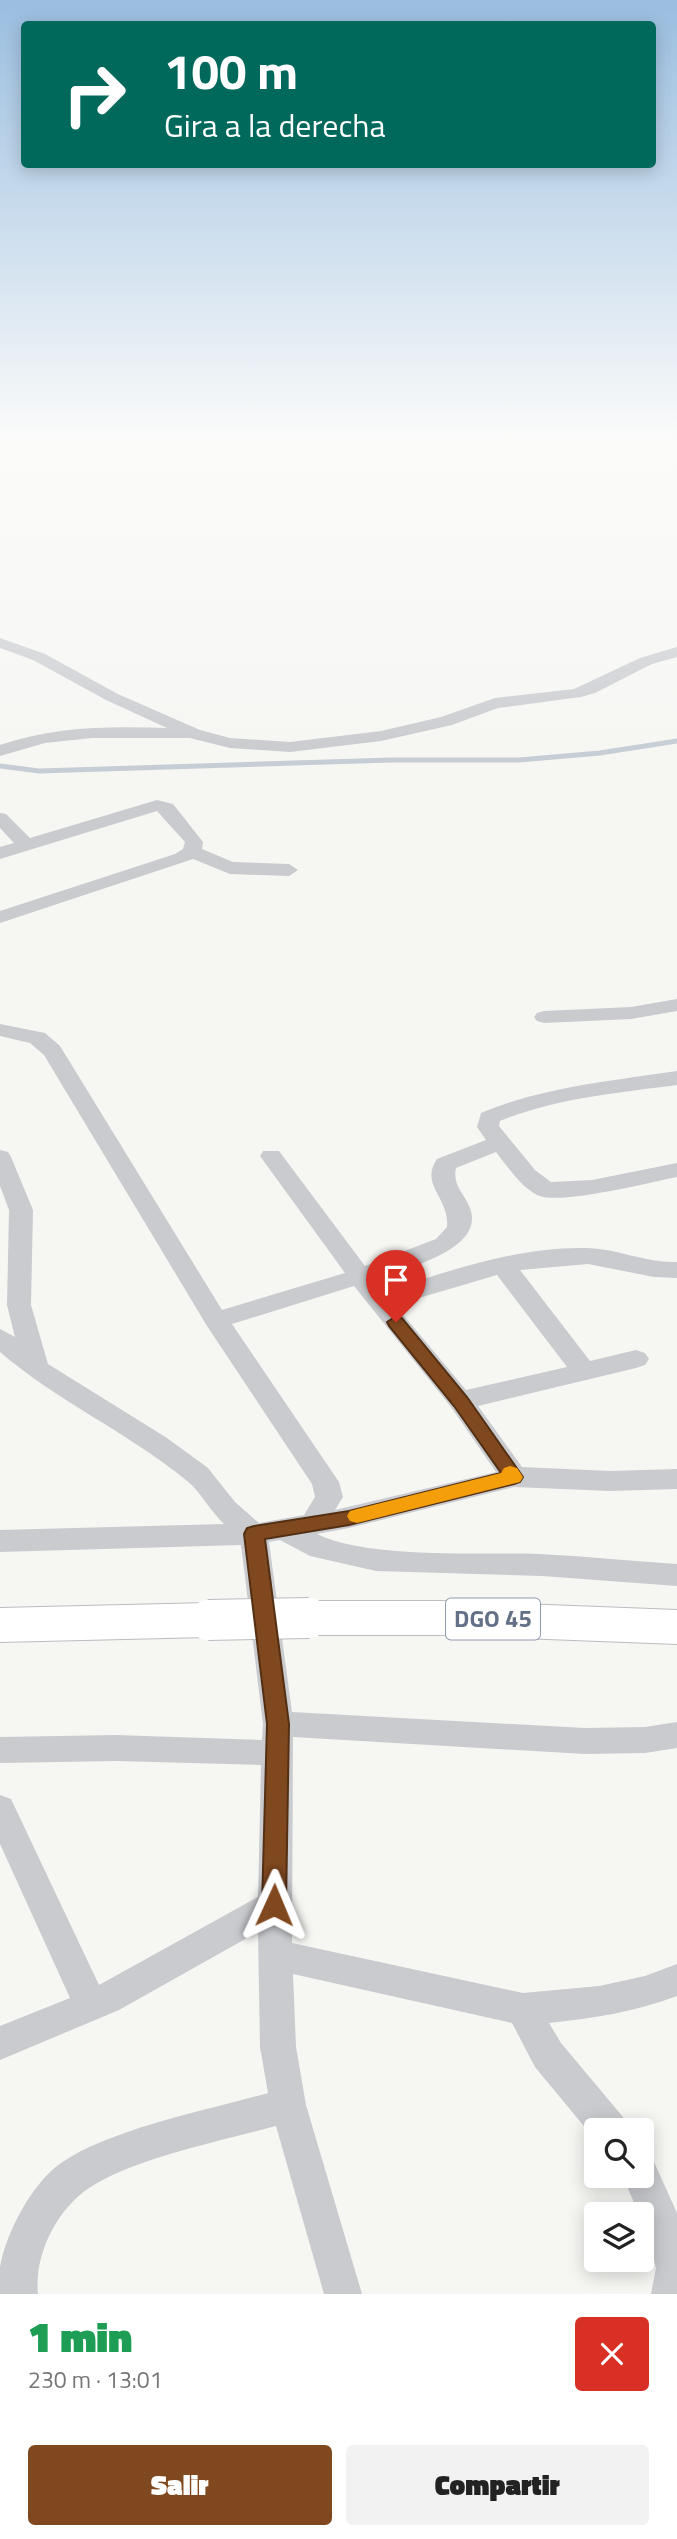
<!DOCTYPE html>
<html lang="es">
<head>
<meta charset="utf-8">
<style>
	body { margin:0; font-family:"Titillium Web",sans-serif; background:#f2f2f2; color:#222; height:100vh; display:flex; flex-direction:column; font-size:26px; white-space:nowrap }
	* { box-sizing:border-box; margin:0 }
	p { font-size:23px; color:#767676 }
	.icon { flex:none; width:38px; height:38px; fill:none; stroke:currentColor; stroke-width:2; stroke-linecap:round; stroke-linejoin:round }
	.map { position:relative; height:2294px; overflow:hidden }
	.side { display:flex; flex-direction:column; background:#fff; flex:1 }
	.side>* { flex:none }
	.hud { position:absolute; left:21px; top:21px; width:635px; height:147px; border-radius:7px; box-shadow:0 4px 18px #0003; background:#00695c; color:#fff; overflow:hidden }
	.fabs { position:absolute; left:584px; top:2118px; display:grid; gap:14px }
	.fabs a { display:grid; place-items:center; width:70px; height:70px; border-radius:7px; background:#fff; box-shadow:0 4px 18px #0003; font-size:35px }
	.pin { position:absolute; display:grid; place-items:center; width:60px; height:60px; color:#fff; margin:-72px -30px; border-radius:50% 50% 50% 0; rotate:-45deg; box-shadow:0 0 7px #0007 }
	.pin .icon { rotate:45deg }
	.me { position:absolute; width:77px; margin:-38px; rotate:1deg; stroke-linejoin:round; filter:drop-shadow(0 0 5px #0008) }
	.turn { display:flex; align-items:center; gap:24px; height:147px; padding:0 28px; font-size:32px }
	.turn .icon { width:91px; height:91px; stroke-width:2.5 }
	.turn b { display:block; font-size:49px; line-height:60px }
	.round { display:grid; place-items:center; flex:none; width:74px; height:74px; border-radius:7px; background:#f2f2f2 }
	.head { display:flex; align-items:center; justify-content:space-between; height:119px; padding:0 28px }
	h1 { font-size:42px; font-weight:800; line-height:52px; color:#1e9e55 }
	.action { display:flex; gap:14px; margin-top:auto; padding:14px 28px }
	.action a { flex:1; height:80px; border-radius:7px; background:#80481e; color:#fff; font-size:28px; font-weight:800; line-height:80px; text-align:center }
	.action a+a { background:#f2f2f2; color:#222 }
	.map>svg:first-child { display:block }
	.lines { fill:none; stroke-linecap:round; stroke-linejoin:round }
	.stream { stroke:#c6cdd4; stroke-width:5 }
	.highway-casing { stroke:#babcc0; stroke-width:2 }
	.minor { fill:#c9cbcf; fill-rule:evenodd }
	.highway { fill:#fff; fill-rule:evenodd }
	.highway-bridge-casing { stroke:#babcc0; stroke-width:42; stroke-linecap:butt }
	.highway-bridge { stroke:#fff; stroke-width:40 }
	.route { fill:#80481e; stroke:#532f14; stroke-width:2 }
	.slow { fill:#f59e0b }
	.labels { text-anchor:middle; stroke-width:7; stroke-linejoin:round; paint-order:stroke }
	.shield { fill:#fff; stroke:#929bab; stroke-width:2 }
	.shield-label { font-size:24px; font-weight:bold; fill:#637087 }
</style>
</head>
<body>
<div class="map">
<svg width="677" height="2294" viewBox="0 0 677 2294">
	<rect width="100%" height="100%" fill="#f6f7f3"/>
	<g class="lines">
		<path class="stream" d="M0 766 39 771 391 760H519L600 753 677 741"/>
		<g class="highway-casing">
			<g id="highway">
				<path d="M309 1601H441L677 1610V1644L441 1635H309L294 1630 288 1618 294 1606Z"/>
				<path d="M208 1603 223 1608 229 1620 223 1632 208 1637 0 1642V1608Z"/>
			</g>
		</g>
		<g class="minor">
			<path d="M0 638 45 654 118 694 200 730 230 738 290 742 381 731 441 717 495 698 574 689 640 658 677 647V657L652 664 595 693 581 697 498 708 452 725 381 741 290 752 230 748 190 738H92L45 743 0 756V745C55 726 110 726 167 728L106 700 33 660 0 648Z"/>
			<path d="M157 800 173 804 203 842 202 849 233 862 289 864 298 870 289 876 230 874 193 859 0 923V911L175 854 183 849 185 842 157 811 0 859V847L14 843 0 828V813L6 814 30 838Z"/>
			<path d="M677 999V1011L631 1019 544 1023 537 1021 534 1017 537 1013 544 1011 631 1007Z"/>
			<path d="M0 1024 45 1033 60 1046 222 1310 345 1273 260 1156 263 1151H279L365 1266 436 1239 447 1227C450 1198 419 1185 437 1159L486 1140 477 1127 481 1113C543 1087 611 1081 677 1071V1085C617 1093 556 1098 500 1121L499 1126 535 1170 551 1182 592 1180 677 1163V1177C650 1182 559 1206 537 1195 520 1186 508 1167 496 1152L456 1168C452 1185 464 1193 470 1208 486 1250 404 1269 375 1279L384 1292C449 1271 518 1246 588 1248 618 1249 646 1263 677 1262V1278L654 1277 588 1264 520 1270 590 1361 636 1350 645 1353 649 1359 645 1365 636 1368 478 1406 522 1467 610 1471 677 1469V1489L610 1491 514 1487 349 1528 317 1534C368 1559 479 1552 539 1554 585 1556 631 1561 677 1564V1586L542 1576 376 1571 310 1556 280 1540 269 1542 292 1712 585 1728 645 1727 677 1722V1748L645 1753 585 1754 293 1737 292 1943 523 1993 599 1986 645 1976 677 1964V1996C635 2012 594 2018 549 2023L561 2043 623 2117 628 2130H597V2142L535 2067 512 2023 293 1974 296 2047 306 2105 362 2294H324L276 2126C221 2141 135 2158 89 2188 56 2210 34 2256 38 2294H0C0 2286 0 2276 0 2267 6 2233 32 2183 61 2163 110 2129 208 2110 268 2093L260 2047 258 1932 119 2010 0 2060V2026L70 1998 0 1844V1795L11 1799 99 1985 258 1897 261 1765 116 1761 0 1763V1737L116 1735 262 1740 263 1724 241 1545 0 1552V1530L224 1524C210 1511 201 1492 186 1480 127 1432 57 1401 0 1352V1329L15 1337 7 1305 9 1210 0 1186V1150L8 1152 11 1157 33 1210 31 1305 48 1364 167 1438 208 1468 235 1502 259 1523 304 1515 315 1497 312 1484 207 1326 44 1055 30 1043 0 1036ZM497 1275 567 1367 466 1390 395 1305ZM354 1286 451 1407 496 1472 335 1510 343 1497 339 1482 232 1324Z"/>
			<path d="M642 2157 654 2162 677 2213V2294H651L656 2268 642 2214H639L622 2175H642Z"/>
		</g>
		<use href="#highway" class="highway"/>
		<g class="highway-bridge-casing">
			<path id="highway-bridge" d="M208 1620 309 1618"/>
		</g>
		<use href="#highway-bridge" class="highway-bridge"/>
	</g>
	<linearGradient id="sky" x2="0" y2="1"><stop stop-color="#9abee0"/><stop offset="0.58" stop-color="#fbfbfa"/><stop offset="1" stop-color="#fbfbfa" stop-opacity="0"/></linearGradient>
	<rect width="677" height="757" fill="url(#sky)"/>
	<path class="route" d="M396 1316 402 1318 467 1397 523 1477 520 1482 514 1484 349 1525 265 1539 289 1724 286 1905 282 1912 274 1915 266 1912 262 1905 267 1724 244 1534 247 1528 254 1526 349 1511 501 1473 454 1406 389 1326 387 1322Z"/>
	<path class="slow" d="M510 1466 517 1468 523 1477 520 1482 357 1523 350 1521 347 1516 350 1511 357 1509 501 1473 504 1468Z"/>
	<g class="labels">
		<rect class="shield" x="446" y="1598.5" width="94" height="41" rx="5"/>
		<g class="shield-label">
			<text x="493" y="1627">DGO 45</text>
		</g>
	</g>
</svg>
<div class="fabs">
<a><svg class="icon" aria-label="search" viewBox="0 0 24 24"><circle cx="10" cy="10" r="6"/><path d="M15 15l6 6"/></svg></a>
<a><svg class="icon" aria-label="layers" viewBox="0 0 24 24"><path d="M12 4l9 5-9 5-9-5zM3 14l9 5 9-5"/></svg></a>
</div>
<div class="pin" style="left:396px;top:1322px;background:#d93025"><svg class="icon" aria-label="arrive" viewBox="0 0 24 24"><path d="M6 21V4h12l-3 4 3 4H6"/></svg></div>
<svg class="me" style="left:274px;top:1905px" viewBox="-20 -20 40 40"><path d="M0-17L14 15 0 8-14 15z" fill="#80481e" stroke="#fff" stroke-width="4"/></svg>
<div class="hud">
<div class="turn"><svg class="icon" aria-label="right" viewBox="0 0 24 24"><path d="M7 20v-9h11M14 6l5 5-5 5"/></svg><div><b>100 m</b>Gira a la derecha</div></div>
</div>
</div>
<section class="side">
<div class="head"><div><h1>1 min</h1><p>230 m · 13:01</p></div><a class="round" style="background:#d93025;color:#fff"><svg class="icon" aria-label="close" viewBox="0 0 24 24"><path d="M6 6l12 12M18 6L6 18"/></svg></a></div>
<div class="action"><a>Salir</a><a>Compartir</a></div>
</section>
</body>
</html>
